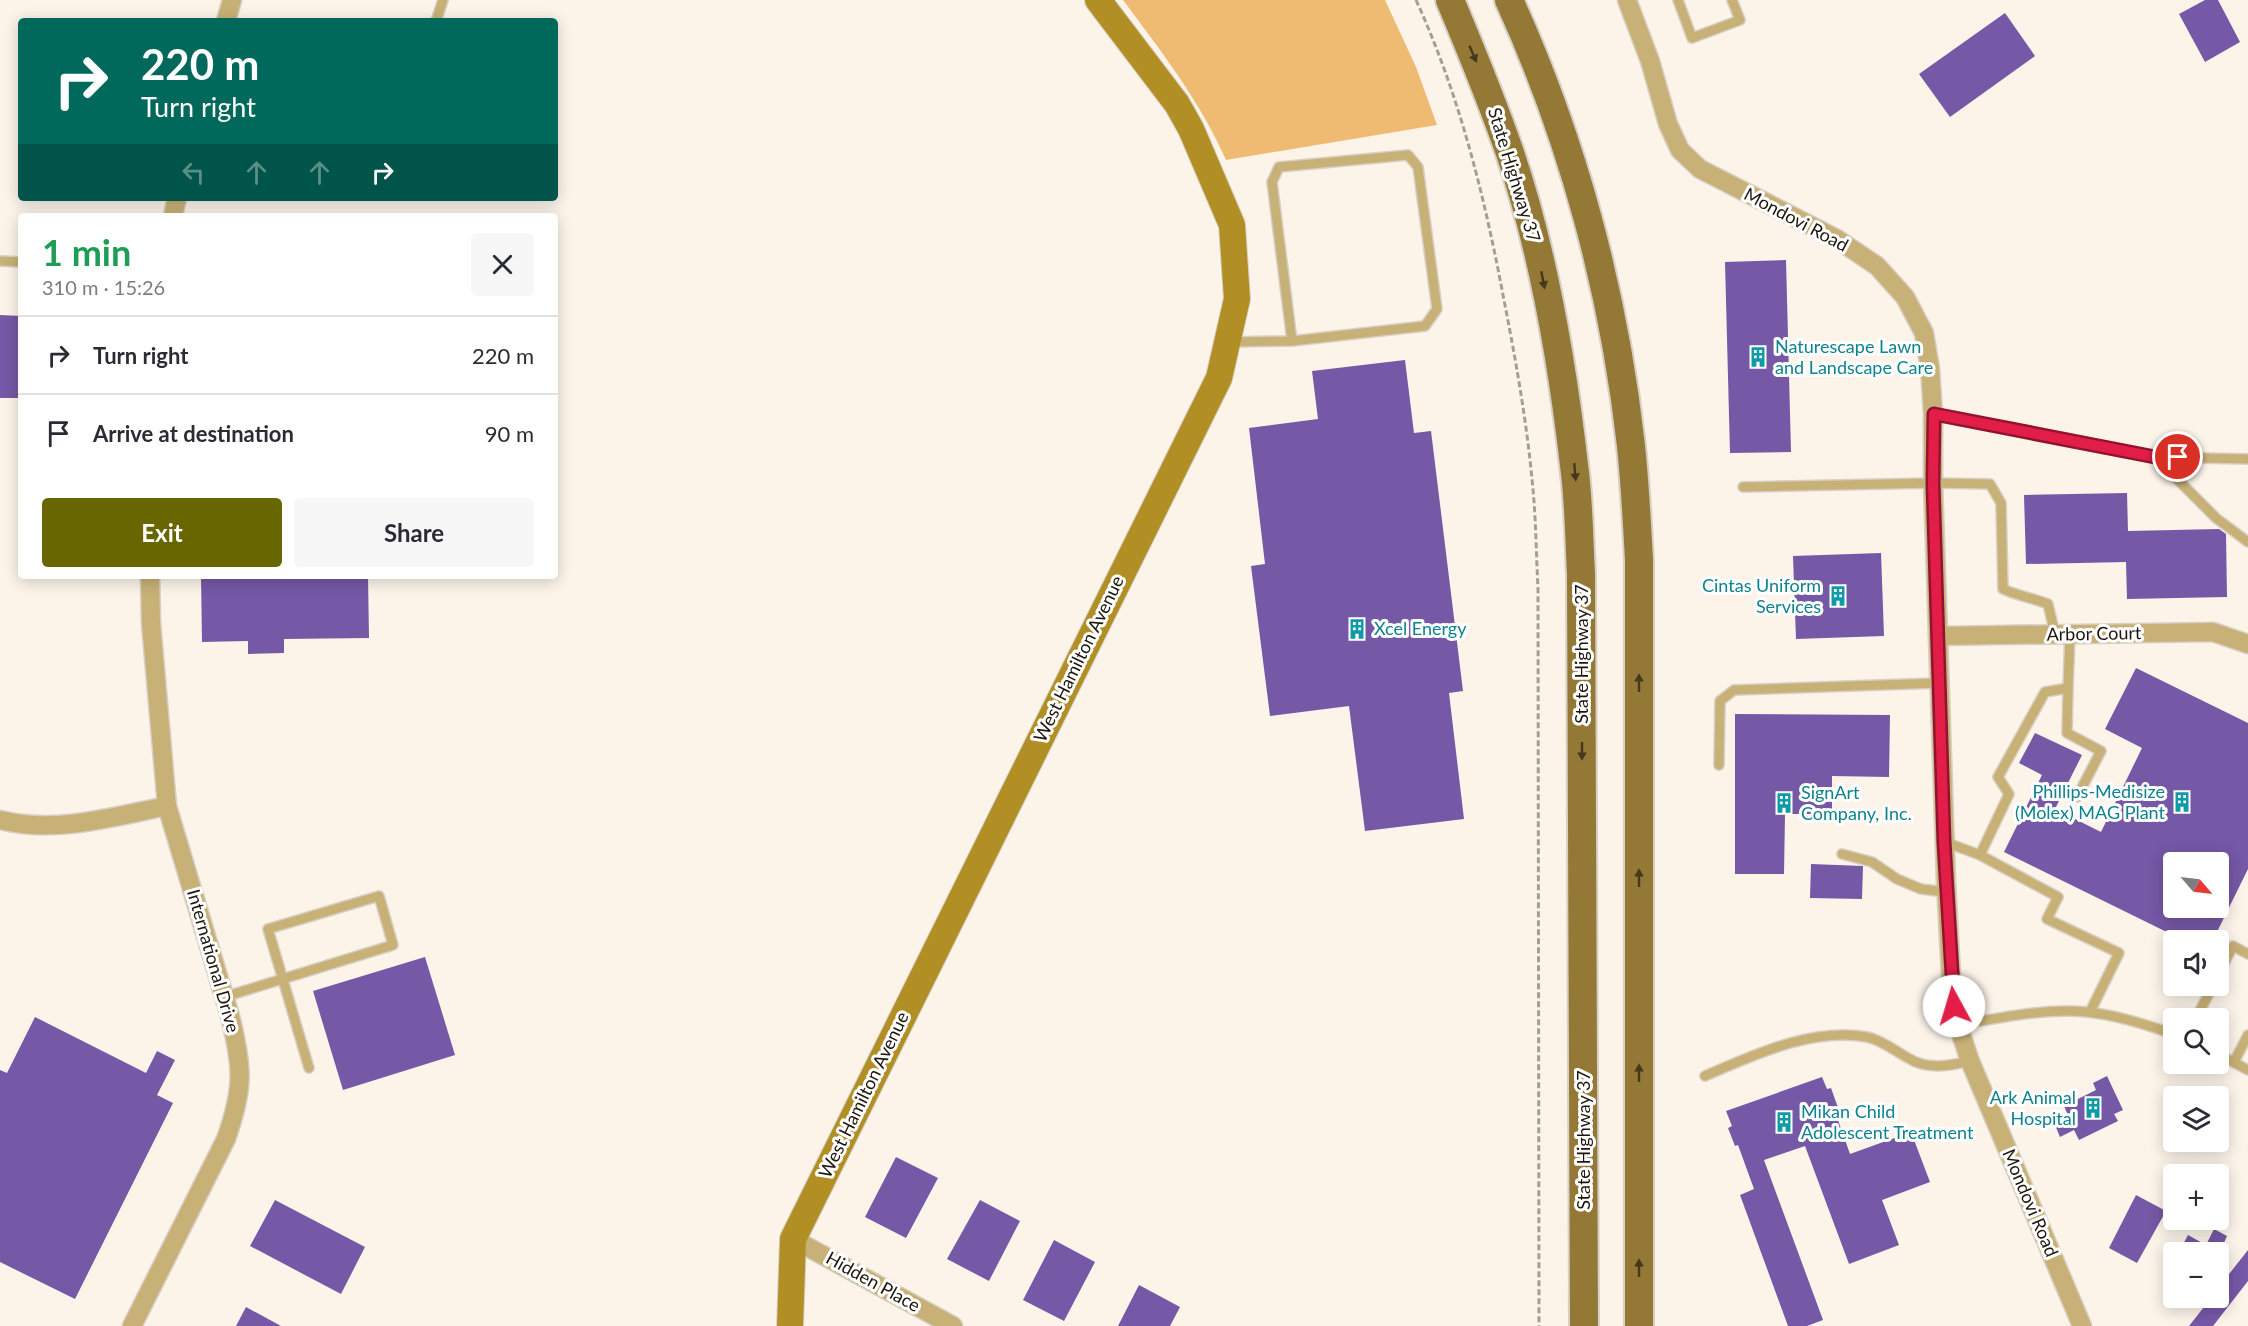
<!DOCTYPE html>
<html lang="en">
<head>
<meta charset="utf-8">
<style>
	body { margin:0; font-family:Lato,sans-serif; background:#f7f7f7; color:#2b2b33; height:100vh; display:flex; flex-direction:column; font-size:22px; white-space:nowrap }
	* { box-sizing:border-box; margin:0 }
	p { font-size:20px; color:#7c7c81 }
	.icon { flex:none; width:33px; height:33px; fill:none; stroke:currentColor; stroke-width:2; stroke-linecap:round; stroke-linejoin:round }
	.map { position:relative; flex:1; overflow:hidden }
	.panel { position:absolute; left:18px; top:213px; width:540px; height:366px; display:flex; flex-direction:column; background:#fff; border-radius:6px; box-shadow:0 3px 15px #0003 }
	.panel>* { flex:none }
	.top-card { position:absolute; left:18px; top:18px; width:540px; height:183px; border-radius:6px; box-shadow:0 3px 15px #0003; background:#00695c; color:#fff; overflow:hidden }
	.needle { width:39px; rotate:118deg }
	.fabs { position:absolute; left:2163px; top:852px; display:grid; gap:12px }
	.fabs a { display:grid; place-items:center; width:66px; height:66px; border-radius:6px; background:#fff; box-shadow:0 3px 15px #0003; font-size:30px }
	.pin { position:absolute; display:grid; place-items:center; width:51px; height:51px; color:#fff; margin:-26px; border:3px solid #fff; border-radius:50%; box-shadow:0 2px 6px #0007 }
	.me { position:absolute; width:66px; margin:-33px; rotate:354deg; stroke-linejoin:round; filter:drop-shadow(0 0 4px #0008) }
	.turn { display:flex; align-items:center; gap:21px; height:126px; padding:0 24px; font-size:27px }
	.turn .icon { width:78px; height:78px; stroke-width:2.5 }
	.turn b { display:block; font-size:42px; line-height:51px }
	.lanes { display:flex; align-items:center; height:57px; padding:0 24px; background:#0003; justify-content:center; gap:30px; direction:ltr }
	.lanes .off { opacity:.35 }
	.round { display:grid; place-items:center; flex:none; width:63px; height:63px; border-radius:6px; background:#f7f7f7 }
	.overview { display:flex; align-items:center; justify-content:space-between; height:102px; padding:0 24px }
	h1 { font-size:36px; font-weight:700; line-height:45px; color:#1e9e55 }
	.cta { display:flex; gap:12px; margin-top:auto; padding:12px 24px }
	.cta a { flex:1; height:69px; border-radius:6px; background:#676600; color:#fff; font-size:24px; font-weight:700; line-height:69px; text-align:center }
	.cta a+a { background:#f7f7f7; color:#2b2b33 }
	ul { padding:0; list-style:none }
	li { display:flex; align-items:center; gap:18px; height:78px; padding:0 24px; border-top:2px solid #e1e1e2 }
	li div { flex:1 }
	li b { display:block; font-size:22px }
	li em { font-style:normal }
	.map>svg:first-child { display:block }
	.green { fill:#efbb72 }
	.building { fill:#7558a6; fill-rule:evenodd }
	.lines { fill:none; stroke-linecap:round; stroke-linejoin:round }
	.lane-casing { stroke:#d8d0c6; stroke-width:12 }
	.street-casing { stroke:#d8d0c6; stroke-width:21 }
	.secondary-casing { stroke:#d8d0c6; stroke-width:28 }
	.primary-casing { stroke:#d8d0c6; stroke-width:32 }
	.path { stroke:#a59e93; stroke-width:3; stroke-dasharray:6 3; stroke-linecap:butt }
	.lane { stroke:#c8b176; stroke-width:9 }
	.street { stroke:#c8b176; stroke-width:18 }
	.secondary { stroke:#b28f25; stroke-width:26 }
	.primary { stroke:#937935; stroke-width:28 }
	.oneway { fill:#46381a }
	.route-casing { stroke:#92132f; stroke-width:15 }
	.route { stroke:#e11d48; stroke-width:10 }
	.labels { text-anchor:middle; stroke-width:6; stroke-linejoin:round; paint-order:stroke }
	.street-label { font-size:18px; fill:#1c150c; stroke:#fff }
	.culture-label { font-size:18px; fill:#0d838f; stroke:#fff; text-anchor:start }
</style>
</head>
<body>
<div class="map">
<svg width="2248" height="1326" viewBox="0 0 2248 1326">
	<rect width="100%" height="100%" fill="#fcf4e9"/>
	<path class="green" d="M1123 0H1385L1416 67 1437 125 1226 160C1200 101 1161 51 1123 0Z"/>
	<g class="building">
		<path d="M2205 0H2218L2240 42 2205 62 2179 14Z"/>
		<path d="M2005 13 2035 56 1950 117 1919 74Z"/>
		<path d="M1786 260 1791 452 1730 453 1725 262Z"/>
		<path d="M0 315 21 316V398H0Z"/>
		<path d="M1405 360 1414 433 1431 431 1463 691 1449 693 1464 819 1365 831 1349 706 1270 716 1251 566 1265 564 1249 428 1318 419 1312 371Z"/>
		<path d="M2127 493 2128 531 2219 529 2226 534 2227 597 2127 599 2126 562 2026 564 2024 495Z"/>
		<path d="M1881 553 1884 636 1796 639 1793 556Z"/>
		<path d="M201 576H368L369 638 284 639V653L248 654V641L202 642Z"/>
		<path d="M2136 668 2248 723V869L2213 940H2183L2004 852 2042 775 2019 763 2035 733 2082 755 2055 809 2101 832 2142 748 2105 729ZM2174 862H2218V908H2174Z"/>
		<path d="M1735 714 1890 715 1889 777 1832 776V814H1785L1784 874H1735Z"/>
		<path d="M1811 864 1863 866 1862 899 1810 898Z"/>
		<path d="M425 957 455 1055 343 1090 313 991Z"/>
		<path d="M35 1017 146 1073 157 1051 175 1060 157 1095 173 1103 75 1299 0 1262V1070L7 1073Z"/>
		<path d="M2107 1076 2123 1110 2114 1114 2118 1121 2079 1140 2074 1130 2060 1137 2053 1120 2067 1113 2064 1106 2096 1090 2093 1083Z"/>
		<path d="M1822 1077 1827 1089 1831 1088 1841 1116 1837 1117 1850 1154 1911 1132 1930 1182 1882 1200 1899 1245 1849 1264 1805 1146 1764 1160 1823 1320 1807 1326H1788L1740 1195 1754 1189 1738 1145 1735 1146 1728 1128 1732 1126 1726 1111Z"/>
		<path d="M896 1157 938 1178 906 1238 865 1217Z"/>
		<path d="M2136 1195 2166 1211 2137 1263 2109 1248Z"/>
		<path d="M275 1200 365 1247 341 1294 250 1246Z"/>
		<path d="M980 1200 1020 1221 989 1281 947 1259Z"/>
		<path d="M2214 1229 2227 1236 2220 1252H2179L2188 1235 2206 1245Z"/>
		<path d="M1054 1240 1095 1262 1064 1321 1023 1300Z"/>
		<path d="M2248 1250V1281L2213 1326H2189L2211 1298H2218V1288Z"/>
		<path d="M1139 1285 1180 1307 1170 1326H1118Z"/>
		<path d="M246 1307 281 1326H236Z"/>
	</g>
	<g class="lines">
		<g class="lane-casing">
			<g id="lane">
				<path d="M1678 0 1692 38 1740 20 1732 0"/>
				<path d="M436 21 443 0"/>
				<path d="M0 261 21 262"/>
				<path d="M1230 342 1292 341 1425 326 1437 309 1418 167 1408 155 1279 167 1272 182 1292 341"/>
				<path d="M1933 414 2155 457 2216 518 2248 542"/>
				<path d="M2155 457 2248 459"/>
				<path d="M1743 487 1933 483 1990 484 2001 503 2003 589C2018 596 2033 598 2048 604L2055 634"/>
				<path d="M2068 688 2067 733 2101 751 2077 797"/>
				<path d="M1719 765 1720 701 1734 690 1939 683"/>
				<path d="M1945 842 1980 855 2058 897 2047 919 2119 953 2090 1012"/>
				<path d="M1842 854 1872 862 1897 879 1921 889 1946 892"/>
				<path d="M1980 855 2009 794 1998 777 2045 692 2068 688 2070 634"/>
				<path d="M2218 975 2233 946 2248 954"/>
				<path d="M224 997 393 945 379 896 268 929 309 1068"/>
				<path d="M2196 1018 2213 986"/>
				<path d="M1958 1025C2000 1018 2044 1008 2087 1012 2117 1015 2146 1025 2174 1034"/>
				<path d="M2218 1054 2248 1070"/>
				<path d="M2234 1062 2248 1035"/>
				<path d="M1705 1076C1754 1055 1812 1027 1867 1037 1882 1040 1895 1051 1908 1058 1927 1070 1949 1066 1970 1061"/>
			</g>
		</g>
		<g class="street-casing">
			<g id="street">
				<path d="M1627 0 1650 61 1668 124 1680 150 1700 169 1837 239 1877 266 1905 297 1924 333 1930 368 1933 414V483L1946 881 1952 994 1958 1025 1970 1061 2082 1326"/>
				<path d="M226 21 232 0"/>
				<path d="M173 216 177 198"/>
				<path d="M1938 636 2213 632 2248 644"/>
				<path d="M0 820C55 834 112 817 167 806"/>
				<path d="M793 1239 953 1326"/>
				<path d="M132 1326 226 1139C244 1088 243 1068 230 1016L167 806 151 623 150 576"/>
			</g>
		</g>
		<g class="secondary-casing">
			<path id="secondary" d="M790 1326 793 1239 1219 378 1237 299 1232 225 1191 129 1177 104 1098 0"/>
		</g>
		<g class="primary-casing">
			<g id="primary">
				<path d="M1450 0C1471 50 1492 101 1510 153 1544 253 1562 361 1574 465 1579 501 1579 538 1581 574L1584 1326"/>
				<path d="M1509 0C1573 140 1614 293 1631 446 1635 484 1637 522 1639 560V1326"/>
			</g>
		</g>
		<path class="path" d="M1416 0C1459 94 1484 194 1503 295 1515 356 1526 417 1532 479 1536 515 1536 552 1538 588L1539 1326"/>
		<use href="#lane" class="lane"/>
		<use href="#street" class="street"/>
		<use href="#secondary" class="secondary"/>
		<use href="#primary" class="primary"/>
	</g>
	<defs><path id="oneway-solid" d="M-6-.8H1V-3.2L6.5 0L1 3.2V.8H-6Z" transform="scale(1.5)"/></defs>
	<g class="oneway">
		<use href="#oneway-solid" transform="translate(1473 54) rotate(67)"/>
		<use href="#oneway-solid" transform="translate(1543 280) rotate(79)"/>
		<use href="#oneway-solid" transform="translate(1575 472) rotate(85)"/>
		<use href="#oneway-solid" transform="translate(1639 683) rotate(-90)"/>
		<use href="#oneway-solid" transform="translate(1582 751) rotate(90)"/>
		<use href="#oneway-solid" transform="translate(1639 878) rotate(-90)"/>
		<use href="#oneway-solid" transform="translate(1639 1073) rotate(-90)"/>
		<use href="#oneway-solid" transform="translate(1639 1268) rotate(-90)"/>
	</g>
	<g class="lines">
		<g class="route-casing">
			<path id="route" d="M1954 1006 1944 842 1933 483 1934 414 2155 457H2178"/>
		</g>
		<use href="#route" class="route"/>
	</g>
	<defs>
		<g id="building-bare" transform="scale(1.62)"><path d="M-4-6H4V6H1V3H-1V6H-4ZM-2.5-4.3h1.7v1.8h-1.7ZM.8-4.3h1.7v1.8H.8ZM-2.5-1h1.7V.8h-1.7ZM.8-1h1.7V.8H.8Z" fill="#0f9aa8" stroke="#fff" stroke-width="2.5" paint-order="stroke"/></g>
	</defs>
	<g fill-rule="evenodd">
		<use href="#building-bare" x="1758" y="357"/>
		<use href="#building-bare" x="1838" y="596"/>
		<use href="#building-bare" x="1357" y="629"/>
		<use href="#building-bare" x="2182" y="802"/>
		<use href="#building-bare" x="1784" y="803"/>
		<use href="#building-bare" x="2093" y="1108"/>
		<use href="#building-bare" x="1784" y="1122"/>
	</g>
	<g class="labels">
		<g class="street-label">
			<text transform="translate(1514 175) rotate(73)" y="6">State Highway 37</text>
			<text transform="translate(1796 220) rotate(28)" y="6">Mondovi Road</text>
			<text transform="translate(2094 634) rotate(-1)" y="6">Arbor Court</text>
			<text transform="translate(1582 654) rotate(-90)" y="6">State Highway 37</text>
			<text transform="translate(1079 659) rotate(-64)" y="6">West Hamilton Avenue</text>
			<text transform="translate(213 961) rotate(74)" y="6">International Drive</text>
			<text transform="translate(864 1095) rotate(-64)" y="6">West Hamilton Avenue</text>
			<text transform="translate(1584 1140) rotate(-90)" y="6">State Highway 37</text>
			<text transform="translate(2030 1203) rotate(67)" y="6">Mondovi Road</text>
			<text transform="translate(873 1282) rotate(29)" y="6">Hidden Place</text>
		</g>
		<g class="culture-label">
			<text x="1775" y="353">Naturescape Lawn<tspan x="1775" dy="21">and Landscape Care</tspan></text>
			<text x="1821" y="592" text-anchor="end">Cintas Uniform<tspan x="1821" dy="21">Services</tspan></text>
			<text x="1374" y="635">Xcel Energy</text>
			<text x="2165" y="798" text-anchor="end">Phillips-Medisize<tspan x="2165" dy="21">(Molex) MAG Plant</tspan></text>
			<text x="1801" y="799">SignArt<tspan x="1801" dy="21">Company, Inc.</tspan></text>
			<text x="2076" y="1104" text-anchor="end">Ark Animal<tspan x="2076" dy="21">Hospital</tspan></text>
			<text x="1801" y="1118">Mikan Child<tspan x="1801" dy="21">Adolescent Treatment</tspan></text>
		</g>
	</g>
</svg>
<div class="fabs">
<a><svg class="needle" viewBox="-14 -14 28 28"><path d="M0-13l5 13h-10z" fill="#e53935"/><path d="M0 13l5-13h-10z" fill="#7c7c81"/></svg></a>
<a><svg class="icon" aria-label="sound" viewBox="0 0 24 24"><path d="M4 9h4l5-4v14l-5-4H4zM17 9q2 3 0 6"/></svg></a>
<a><svg class="icon" aria-label="search" viewBox="0 0 24 24"><circle cx="10" cy="10" r="6"/><path d="M15 15l6 6"/></svg></a>
<a><svg class="icon" aria-label="layers" viewBox="0 0 24 24"><path d="M12 4l9 5-9 5-9-5zM3 14l9 5 9-5"/></svg></a>
<a>+</a>
<a>−</a>
</div>
<div class="pin" style="left:2178px;top:457px;background:#d93025"><svg class="icon" aria-label="arrive" viewBox="0 0 24 24"><path d="M6 21V4h12l-3 4 3 4H6"/></svg></div>
<svg class="me" style="left:1954px;top:1006px" viewBox="-20 -20 40 40"><circle r="19" fill="#fff"/><path d="M0-13L10 11 0 6-10 11z" fill="#e11d48"/></svg>
<div class="top-card">
<div class="turn"><svg class="icon" aria-label="right" viewBox="0 0 24 24"><path d="M7 20v-9h11M14 6l5 5-5 5"/></svg><div><b>220 m</b>Turn right</div></div>
<div class="lanes"><svg class="icon off" aria-label="left" viewBox="0 0 24 24"><path d="M17 20v-9H6M10 6l-5 5 5 5"/></svg><svg class="icon off" aria-label="ahead" viewBox="0 0 24 24"><path d="M12 20V5M6 11l6-6 6 6"/></svg><svg class="icon off" aria-label="ahead" viewBox="0 0 24 24"><path d="M12 20V5M6 11l6-6 6 6"/></svg><svg class="icon" aria-label="right" viewBox="0 0 24 24"><path d="M7 20v-9h11M14 6l5 5-5 5"/></svg></div>
</div>
<section class="panel">
<div class="overview"><div><h1>1 min</h1><p>310 m · 15:26</p></div><a class="round"><svg class="icon" aria-label="close" viewBox="0 0 24 24"><path d="M6 6l12 12M18 6L6 18"/></svg></a></div>
<ul>
<li><svg class="icon" aria-label="right" viewBox="0 0 24 24"><path d="M7 20v-9h11M14 6l5 5-5 5"/></svg><div><b>Turn right</b></div><em>220 m</em></li>
<li><svg class="icon" aria-label="arrive" viewBox="0 0 24 24"><path d="M6 21V4h12l-3 4 3 4H6"/></svg><div><b>Arrive at destination</b></div><em>90 m</em></li>
</ul>
<div class="cta"><a>Exit</a><a>Share</a></div>
</section>
</div>
</body>
</html>
